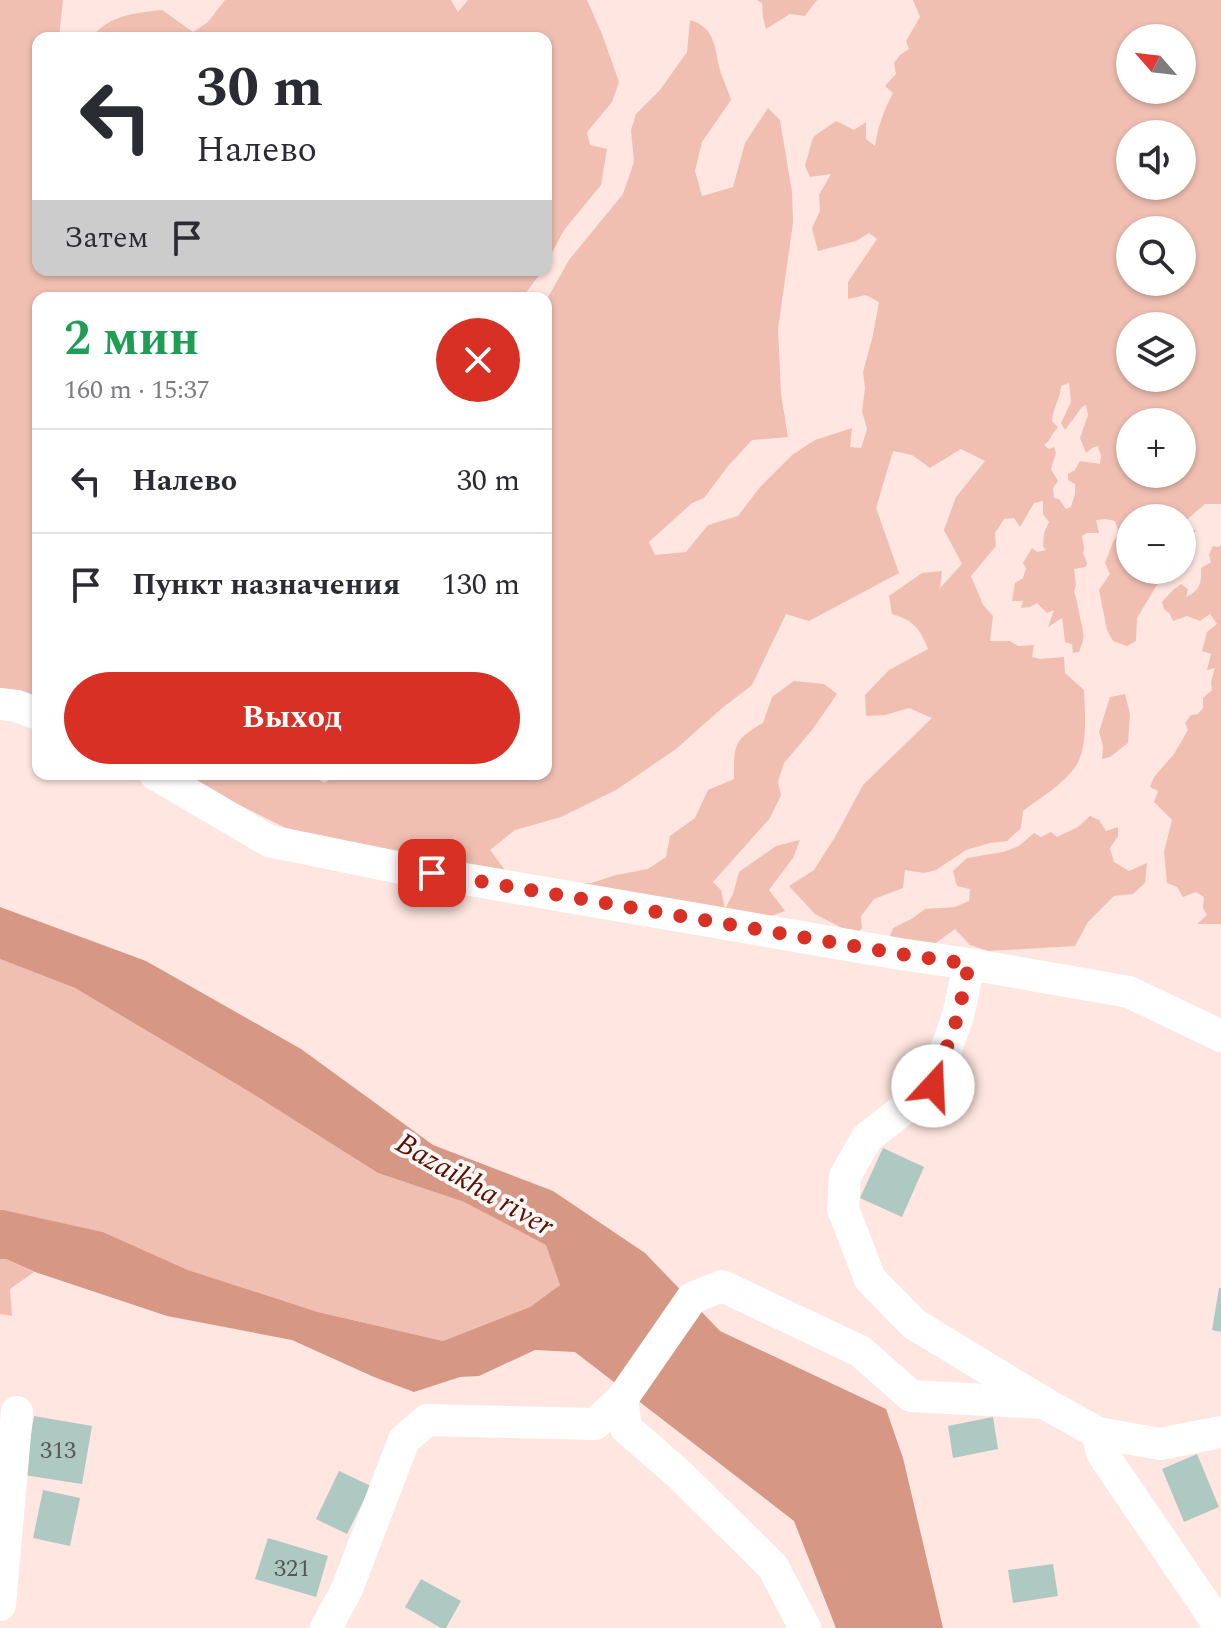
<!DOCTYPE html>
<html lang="ru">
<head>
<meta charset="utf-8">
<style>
	body { margin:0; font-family:Spectral,serif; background:#f7f7f7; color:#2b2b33; height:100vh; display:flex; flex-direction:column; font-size:30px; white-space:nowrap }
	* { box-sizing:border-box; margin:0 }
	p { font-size:26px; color:#7c7c81 }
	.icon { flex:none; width:44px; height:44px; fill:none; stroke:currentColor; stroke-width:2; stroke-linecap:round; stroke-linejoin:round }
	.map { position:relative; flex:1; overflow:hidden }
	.details { position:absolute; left:32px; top:292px; width:520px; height:488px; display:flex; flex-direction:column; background:#fff; border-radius:16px; box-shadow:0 2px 6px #0004 }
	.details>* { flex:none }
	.banner { position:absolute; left:32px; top:32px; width:520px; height:244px; border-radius:16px; box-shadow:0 2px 6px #0004; background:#fff; color:#2b2b33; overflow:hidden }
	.needle { width:52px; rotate:298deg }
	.tools { position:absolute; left:1116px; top:24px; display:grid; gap:16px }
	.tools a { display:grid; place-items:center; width:80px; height:80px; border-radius:50%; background:#fff; box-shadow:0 2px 6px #0004; font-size:40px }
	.pin { position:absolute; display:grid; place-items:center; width:68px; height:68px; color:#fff; margin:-34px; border-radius:16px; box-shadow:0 4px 12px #0006 }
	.me { position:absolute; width:88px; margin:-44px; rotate:20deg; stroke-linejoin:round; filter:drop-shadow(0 0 6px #0008) }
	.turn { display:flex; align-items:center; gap:28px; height:168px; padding:0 32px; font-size:36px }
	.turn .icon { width:104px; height:104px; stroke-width:2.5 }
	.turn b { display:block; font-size:56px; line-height:68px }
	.then { display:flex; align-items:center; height:76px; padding:0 32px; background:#0003; gap:16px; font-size:30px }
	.round { display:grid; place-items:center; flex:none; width:84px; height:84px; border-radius:42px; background:#f7f7f7 }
	.head { display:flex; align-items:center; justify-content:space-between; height:136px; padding:0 32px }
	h1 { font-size:48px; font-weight:700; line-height:60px; color:#1e9e55 }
	.button { display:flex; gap:16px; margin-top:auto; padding:16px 32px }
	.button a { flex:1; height:92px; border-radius:48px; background:#d93025; color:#fff; font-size:32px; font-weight:700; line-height:92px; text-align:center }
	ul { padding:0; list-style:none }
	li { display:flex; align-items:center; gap:24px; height:104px; padding:0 32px; border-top:2px solid #e1e1e2 }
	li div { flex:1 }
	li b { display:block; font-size:30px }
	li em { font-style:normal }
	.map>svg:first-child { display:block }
	.green { fill:#f0bfb2; fill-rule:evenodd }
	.water { fill:#d69785 }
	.building { fill:#aec8c2 }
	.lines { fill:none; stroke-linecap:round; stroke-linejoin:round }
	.street { stroke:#fff; stroke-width:32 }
	.route { stroke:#d93025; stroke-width:14; stroke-dasharray:0 25.2 }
	.labels { text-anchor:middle; stroke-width:8; stroke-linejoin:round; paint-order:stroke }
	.number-label { font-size:24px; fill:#575753 }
	.water-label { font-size:30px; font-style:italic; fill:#5b1000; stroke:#fdf8f7 }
</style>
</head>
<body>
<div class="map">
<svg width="1221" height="1628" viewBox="0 0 1221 1628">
	<rect width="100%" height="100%" fill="#ffe6e0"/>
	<g class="green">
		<path d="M0 0H63L59 38H38V270H543L522 298H38V696L0 692Z"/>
		<path d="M225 0H451L458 12 468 0H587L602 34 619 82 612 102 587 132 590 145 607 149 601 185 564 230 546 264V38H91C109 15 135 13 162 10L193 32 208 22Z"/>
		<path d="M757 0H817L805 16 790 14 766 29 763 17 762 3Z"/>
		<path d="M913 0H1221V504H1205L1183 523V531L1196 530 1182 550V518H1130V570H1166L1137 618 1136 641 1127 646 1113 641 1107 630 1099 590 1110 574 1105 563 1113 542 1119 533 1115 521 1106 519 1096 520 1099 533H1087L1082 536 1084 548 1083 553 1087 563 1086 567 1074 569 1076 585 1074 592C1077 599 1077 604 1079 612 1082 630 1087 633 1079 652L1073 653 1072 644 1065 642 1062 618 1048 627 1054 610 1047 613 1037 603 1030 607 1021 608 1023 601H1012L1015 583 1023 578 1026 568 1023 563 1032 548 1037 552 1046 550 1043 547 1044 533 1049 522 1043 514V501L1034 503 1020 527 1014 518 1004 519 995 533 996 546 971 576 983 605 993 616 990 641H1010L1018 646 1034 645 1032 657 1040 659 1064 657 1065 673 1084 690C1085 712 1088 747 1076 766 1064 784 1040 798 1023 811L1021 828 1007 841 990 843 966 850 936 870 924 873 905 870 903 888 874 899 861 916 862 928 856 935 815 914 789 886 814 870 835 837 863 785 932 718 909 708 885 715 866 716 865 695 889 670 928 649C920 628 913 620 892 614L889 596 922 573 942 571 940 588 962 564 944 530 956 497 985 461 961 449 930 468 912 455 893 451 876 508 899 573 809 621 786 614 752 685 721 709 676 749 616 790 561 817 515 830 490 850 508 874 544 883H591L616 875 648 869 666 857 670 836 695 818 708 790 734 779C734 745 733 740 763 723L772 697 794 681 824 684 837 694 812 730 784 763 778 782 781 795 770 818 713 882 721 890 725 909 733 894 739 872 776 846 800 840 793 858 769 890 785 911 757 921 368 854 286 828 177 774H312L324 783 338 774H546V301L569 260 623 194 634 162 631 130 636 114 660 90 687 52 690 20C716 28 714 47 720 70 723 80 728 90 731 100L702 142 695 171 702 196 733 187 745 143 768 108 780 120 792 192 793 223 778 329 781 394 788 437 752 440 728 466 704 498 692 503 649 542 655 555 686 552 708 525 738 516 760 487 792 455 815 440 852 428 850 447 861 448 867 429 862 411 865 388 863 372 873 335 879 302 866 295 848 299V282L877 239 869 233 856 241 818 251 812 228 820 211 819 195 831 174 810 177 805 166 813 137 836 121 854 130 866 122V139L875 146C878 126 884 110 893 93L885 86 896 74 894 63 900 55 909 49 906 41 920 17ZM1130 38H1182V90H1130ZM1130 134H1182V186H1130ZM1130 230H1182V282H1130ZM1130 326H1182V378H1130ZM1069 383 1071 402 1061 423 1065 430 1082 407 1086 405 1088 415 1080 438 1086 453 1092 448 1098 446 1101 456 1100 464 1080 461 1075 470 1068 474V480L1075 484V494L1071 507 1066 509 1059 499 1054 498 1053 488 1058 481 1051 469 1056 453 1054 447 1049 449 1044 445C1051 440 1052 433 1058 427L1052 421C1053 408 1060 399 1061 386ZM1130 422H1182V474H1130Z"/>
		<path d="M1221 545V924H1197L1207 915 1203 908 1204 897 1196 892 1183 897 1177 887 1167 883 1164 852 1172 820 1154 802 1158 791 1150 787 1154 777 1174 754 1188 730 1185 723 1191 715 1198 714 1203 708V698L1212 690 1211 682 1215 668 1207 670 1211 654 1202 651 1207 632 1217 624 1210 614 1200 621 1187 616 1173 621 1170 614 1164 609 1162 602 1172 591 1181 584 1188 589 1186 597C1200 591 1202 582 1201 568L1211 562 1209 555 1213 546 1218 547Z"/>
		<path d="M1125 694 1130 714 1128 743 1110 757 1102 759 1103 746 1099 732 1110 697Z"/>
		<path d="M1090 816 1099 820 1106 831 1118 827V836L1110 848 1114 862 1129 871 1147 863 1145 883 1133 894 1114 896 1088 922 1075 946 988 951 970 945 955 929 933 945 889 940 893 928 913 918 925 909 955 907 969 901 970 889 957 886 953 871 967 858 1003 852 1019 846 1034 833 1041 837 1051 832 1057 837 1078 827Z"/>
		<path d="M0 959 75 988 248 1091 378 1173 464 1202 547 1245 560 1285 530 1307 443 1341 318 1312 188 1270 103 1232 0 1210Z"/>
		<path d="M0 1259H6L34 1272 10 1289 12 1316 0 1314Z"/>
	</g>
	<path class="water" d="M0 907 146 961 301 1049 433 1145 553 1191 645 1253 720 1331 886 1409 903 1458 943 1628H836L794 1521 575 1352 535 1350 479 1376 460 1377 414 1392 374 1377 292 1340 167 1316 35 1272 6 1259H0V1210H3L103 1232 188 1270 318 1312 443 1341 530 1307 560 1285 546 1245 464 1202 378 1173 248 1091 75 988 0 959Z"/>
	<g class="building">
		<path d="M883 1148 924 1167 902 1217 860 1198Z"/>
		<path d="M1219 1288H1221V1332L1212 1330Z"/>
		<path d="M34 1416 92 1426 82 1484 24 1475Z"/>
		<path d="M993 1417 998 1449 953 1458 948 1426Z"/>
		<path d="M1197 1454 1219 1507 1184 1522 1162 1469Z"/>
		<path d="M339 1471 371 1486 347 1534 316 1519Z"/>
		<path d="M43 1490 80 1498 70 1546 33 1538Z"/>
		<path d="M268 1538 328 1556 316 1597 255 1579Z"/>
		<path d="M1053 1564 1058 1596 1013 1603 1008 1570Z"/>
		<path d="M421 1579 461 1601 446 1628H441L405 1607Z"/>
	</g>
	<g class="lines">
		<g class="street">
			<path d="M0 704 17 706 38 714"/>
			<path d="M155 774 269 841 401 868 900 954 969 964 958 1016 933 1086 867 1138 845 1176 843 1209 870 1279 914 1324 1044 1403"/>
			<path d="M969 964 1129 992 1221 1036"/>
			<path d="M622 1399 692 1298 722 1286 860 1351 911 1396 1044 1403 1098 1433 1160 1444 1221 1432"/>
			<path d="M1098 1433 1102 1453 1221 1628"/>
			<path d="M0 1605 17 1412"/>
			<path d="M326 1628 347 1589 404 1440 427 1420 595 1424 622 1399 626 1428 680 1475 773 1567 805 1628"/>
		</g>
	</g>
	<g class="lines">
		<path class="route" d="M432 873 900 954 969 964 958 1016 933 1086"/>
	</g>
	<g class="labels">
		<g class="number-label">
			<text x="58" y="1458">313</text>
			<text x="292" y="1576">321</text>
		</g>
		<g class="water-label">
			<text transform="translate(475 1184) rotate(30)" y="10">Bazaikha river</text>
		</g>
	</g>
</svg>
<div class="tools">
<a><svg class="needle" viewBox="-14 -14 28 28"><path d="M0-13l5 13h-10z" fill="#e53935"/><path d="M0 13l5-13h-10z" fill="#7c7c81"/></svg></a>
<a><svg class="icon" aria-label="sound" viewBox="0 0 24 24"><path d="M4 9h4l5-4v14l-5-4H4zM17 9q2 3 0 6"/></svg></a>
<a><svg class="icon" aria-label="search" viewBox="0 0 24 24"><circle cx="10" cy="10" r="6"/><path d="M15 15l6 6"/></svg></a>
<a><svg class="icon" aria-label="layers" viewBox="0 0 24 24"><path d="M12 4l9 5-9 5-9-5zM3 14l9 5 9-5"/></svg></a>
<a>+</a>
<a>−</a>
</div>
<div class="pin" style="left:432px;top:873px;background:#d93025"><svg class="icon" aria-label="arrive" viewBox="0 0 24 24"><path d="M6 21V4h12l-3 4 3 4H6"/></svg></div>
<svg class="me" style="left:933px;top:1086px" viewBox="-20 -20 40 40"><circle r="19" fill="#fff"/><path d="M0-13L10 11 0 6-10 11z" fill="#d93025"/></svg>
<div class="banner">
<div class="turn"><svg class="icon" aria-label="left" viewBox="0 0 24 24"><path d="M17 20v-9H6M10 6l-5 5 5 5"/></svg><div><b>30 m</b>Налево</div></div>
<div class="then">Затем<svg class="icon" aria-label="arrive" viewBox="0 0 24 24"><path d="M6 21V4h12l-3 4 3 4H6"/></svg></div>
</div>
<section class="details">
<div class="head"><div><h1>2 мин</h1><p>160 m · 15:37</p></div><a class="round" style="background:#d93025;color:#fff"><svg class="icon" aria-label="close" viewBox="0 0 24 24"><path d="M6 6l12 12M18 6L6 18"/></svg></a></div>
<ul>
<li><svg class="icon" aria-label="left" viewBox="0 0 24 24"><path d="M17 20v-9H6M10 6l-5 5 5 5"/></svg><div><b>Налево</b></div><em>30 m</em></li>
<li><svg class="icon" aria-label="arrive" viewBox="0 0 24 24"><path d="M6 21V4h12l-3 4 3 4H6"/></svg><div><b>Пункт назначения</b></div><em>130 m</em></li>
</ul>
<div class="button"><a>Выход</a></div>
</section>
</div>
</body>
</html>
